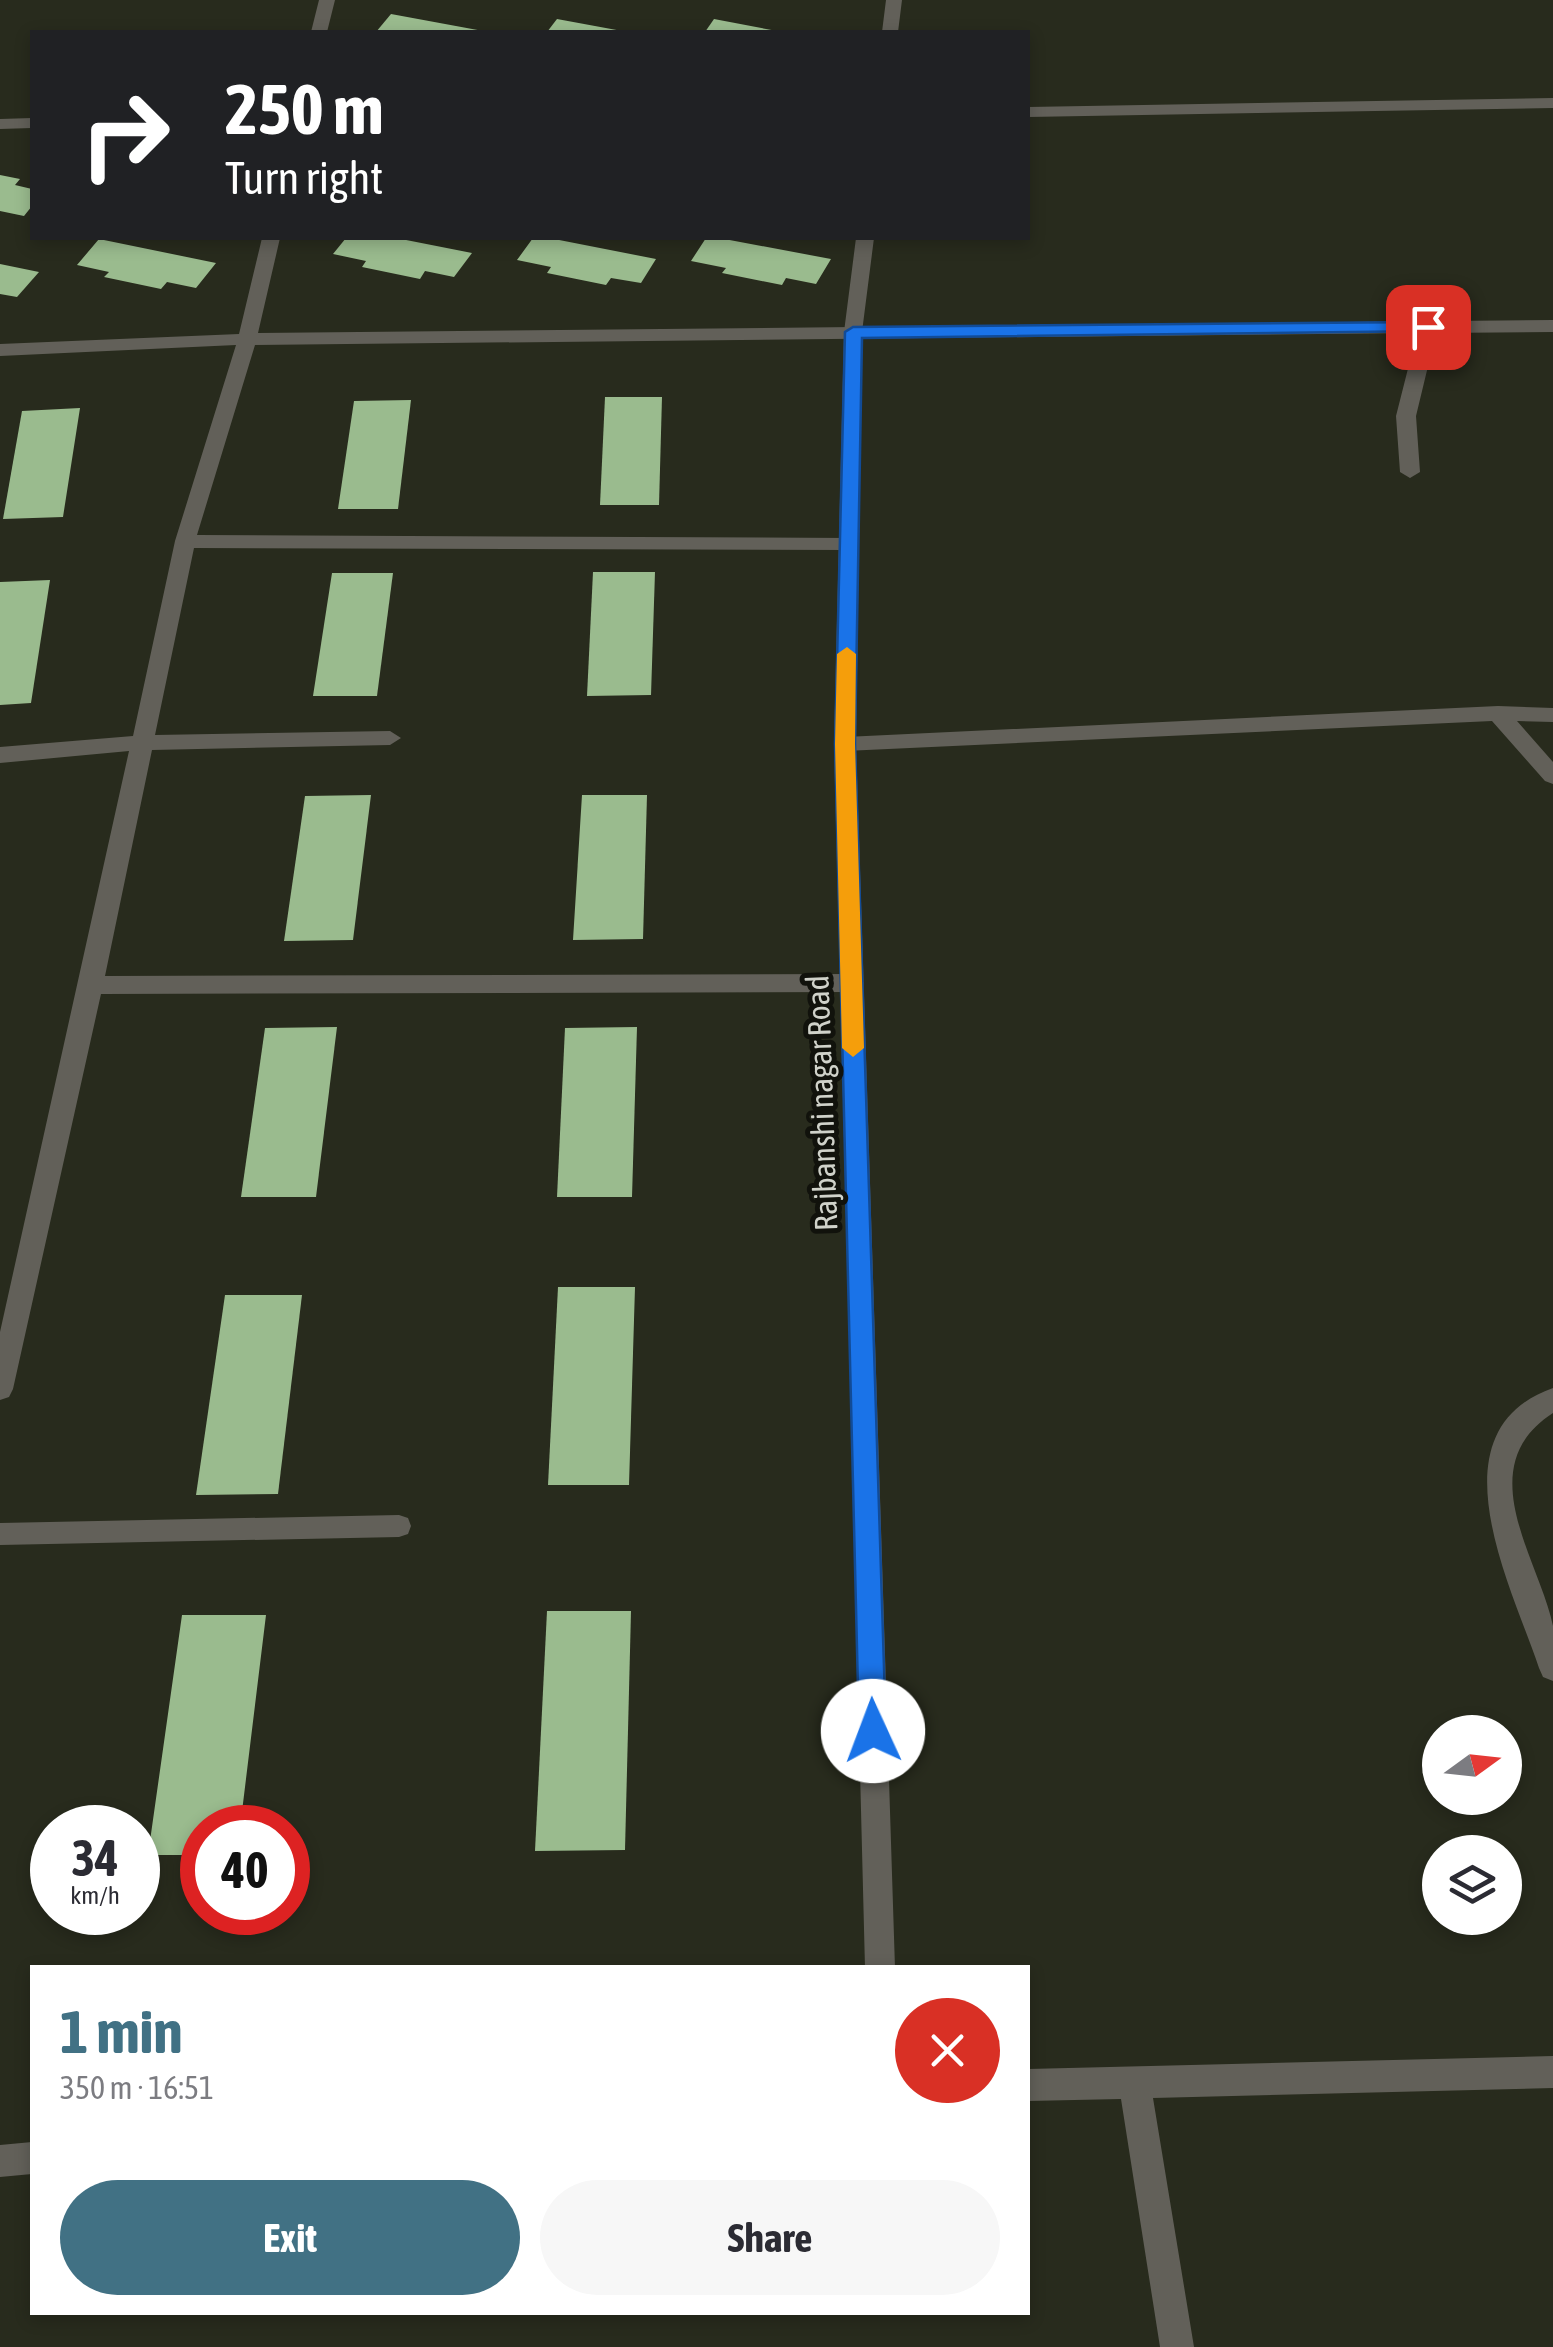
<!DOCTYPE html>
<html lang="en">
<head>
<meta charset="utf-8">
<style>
	body { margin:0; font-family:"Asap Condensed",sans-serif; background:#f7f7f7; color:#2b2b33; height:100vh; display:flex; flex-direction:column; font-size:38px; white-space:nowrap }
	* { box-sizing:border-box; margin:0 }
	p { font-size:32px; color:#7c7c81 }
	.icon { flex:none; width:55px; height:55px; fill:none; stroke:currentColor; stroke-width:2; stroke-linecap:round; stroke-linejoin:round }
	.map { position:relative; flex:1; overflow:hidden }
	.sheet { position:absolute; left:30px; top:1965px; width:1000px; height:350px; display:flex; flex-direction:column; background:#fff; border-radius:0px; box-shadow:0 5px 15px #0003 }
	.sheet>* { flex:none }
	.top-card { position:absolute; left:30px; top:30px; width:1000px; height:210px; border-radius:0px; box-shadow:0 5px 15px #0003; background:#202124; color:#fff; overflow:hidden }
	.needle { width:65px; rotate:75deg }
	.tools { position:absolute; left:1422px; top:1715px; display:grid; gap:20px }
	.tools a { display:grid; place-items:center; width:100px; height:100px; border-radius:50%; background:#fff; box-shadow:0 5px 15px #0003; font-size:50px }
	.speed { position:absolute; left:30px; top:1805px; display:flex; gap:20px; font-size:50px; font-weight:700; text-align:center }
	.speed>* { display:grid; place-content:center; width:130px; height:130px; border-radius:50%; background:#fff; box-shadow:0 5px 15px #0003; line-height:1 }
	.speed small { font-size:25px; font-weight:400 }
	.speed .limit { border:15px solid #d22; background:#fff; color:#111 }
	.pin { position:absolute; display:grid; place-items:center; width:85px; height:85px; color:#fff; margin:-42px; border-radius:20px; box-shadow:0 5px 15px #0006 }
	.me { position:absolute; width:110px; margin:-55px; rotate:358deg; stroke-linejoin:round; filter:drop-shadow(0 0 8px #0008) }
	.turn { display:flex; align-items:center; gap:35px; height:210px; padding:0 30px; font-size:45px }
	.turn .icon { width:130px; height:130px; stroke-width:2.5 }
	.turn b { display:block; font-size:70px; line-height:85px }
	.round { display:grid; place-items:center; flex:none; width:105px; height:105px; border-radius:52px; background:#f7f7f7 }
	.head { display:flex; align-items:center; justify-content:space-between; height:170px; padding:0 30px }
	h1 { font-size:60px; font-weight:700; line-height:75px; color:#417184 }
	.action { display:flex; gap:20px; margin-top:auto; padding:20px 30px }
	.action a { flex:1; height:115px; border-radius:60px; background:#417184; color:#fff; font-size:40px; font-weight:700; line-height:115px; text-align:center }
	.action a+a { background:#f7f7f7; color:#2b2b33 }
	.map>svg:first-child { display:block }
	.building { fill:#9abb8e }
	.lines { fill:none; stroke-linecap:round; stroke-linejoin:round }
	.service { fill:#626059; fill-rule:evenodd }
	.minor { fill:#626059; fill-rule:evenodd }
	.tertiary { fill:#626059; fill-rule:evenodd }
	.route { fill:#1a73e8; stroke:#114b97; stroke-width:2.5 }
	.slow { fill:#f59e0b }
	.labels { text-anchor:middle; stroke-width:10; stroke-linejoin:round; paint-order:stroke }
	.street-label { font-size:32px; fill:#d0d2ca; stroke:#11120c }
</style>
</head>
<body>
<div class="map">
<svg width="1553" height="2347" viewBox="0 0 1553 2347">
	<rect width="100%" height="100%" fill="#282b1d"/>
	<g class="building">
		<path d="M391 14 483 31 482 32H376Z"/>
		<path d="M557 19 622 31 621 32H547Z"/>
		<path d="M714 19 777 31 776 32H705Z"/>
		<path d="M0 175 20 179 15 185 32 189V206L24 216 0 211Z"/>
		<path d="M346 238H396L472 253 454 277 425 271 420 279 362 267 366 261 333 254Z"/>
		<path d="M533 238H549L656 259 641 283 611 278 606 285 547 273 551 267 517 260Z"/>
		<path d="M706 238H719L831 259 816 284 786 278 782 285 722 273 726 268 691 261Z"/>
		<path d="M99 239 216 263 196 288 167 282 161 289 104 277 109 272 77 265Z"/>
		<path d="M0 264 39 272 17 297 0 294Z"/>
		<path d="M605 397H662L659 505H600Z"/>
		<path d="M411 400 398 509H338L354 401Z"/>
		<path d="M80 408 63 517 3 519 22 411Z"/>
		<path d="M593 572H655L651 695 587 696Z"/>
		<path d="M332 573H393L377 696H313Z"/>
		<path d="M50 580 31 703 0 705V582Z"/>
		<path d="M371 795 353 940 284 941 305 796Z"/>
		<path d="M582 795H647L643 939 573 940Z"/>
		<path d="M337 1027 316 1197H241L265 1028Z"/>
		<path d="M637 1027 632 1197H557L565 1028Z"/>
		<path d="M558 1287H635L629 1485H548Z"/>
		<path d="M225 1295H302L278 1494 196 1495Z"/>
		<path d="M547 1611H631L625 1850 535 1851Z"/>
		<path d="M182 1615H266L240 1828H202V1855H148Z"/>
	</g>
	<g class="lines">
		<path class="service" d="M399 1515 408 1518 411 1526 408 1534 399 1537 0 1545V1523Z"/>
		<g class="minor">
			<path d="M319 0H335L327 32H311Z"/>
			<path d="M1553 98V108L1028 117V107Z"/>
			<path d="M32 118V128L0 129V119Z"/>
			<path d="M262 238H280L258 333 1553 320V332L1436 333 1416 416 1420 472 1410 478 1400 472 1396 416 1417 333 255 345 197 535 849 538 859 544 849 550 194 548 155 735 390 731 401 738 390 745 152 750 105 976 852 974 864 983 852 992 101 994 13 1389 9 1397 0 1400V1332L129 751 0 763V747L133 736 175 541 236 345 0 356V344L239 334Z"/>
			<path d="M1498 706 1553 708V722L1517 721 1553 762V784L1545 781 1492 721 845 751 834 744 845 737Z"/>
			<path d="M1553 1388V1413C1469 1467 1539 1559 1553 1626 1553 1643 1553 1664 1553 1681L1543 1677 1539 1668C1512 1587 1430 1431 1553 1388Z"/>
			<path d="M1553 2056V2088L1153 2098 1194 2347H1160L1121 2099 1028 2101V2069Z"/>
		</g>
		<g class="tertiary">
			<path d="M886 0H902L898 32H882Z"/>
			<path d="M856 238H874L862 332 856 744 895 1968H865L834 744 844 332Z"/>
			<path d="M32 2142V2174L0 2177V2145Z"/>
		</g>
	</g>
	<path class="route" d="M1428 322 1436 327 1434 331 862 338 855 744 886 1731 882 1740 873 1743 863 1740 859 1731 835 744 845 332 853 327Z"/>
	<path class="slow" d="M847 647 856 654 855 744 864 1048 853 1057 842 1048 835 744 837 654Z"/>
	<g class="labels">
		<g class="street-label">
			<text transform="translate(822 1103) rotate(-92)" y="11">Rajbanshi nagar Road</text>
		</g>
	</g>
</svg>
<div class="tools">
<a><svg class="needle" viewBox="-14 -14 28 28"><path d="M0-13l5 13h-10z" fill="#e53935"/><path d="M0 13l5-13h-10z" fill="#7c7c81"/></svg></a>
<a><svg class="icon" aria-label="layers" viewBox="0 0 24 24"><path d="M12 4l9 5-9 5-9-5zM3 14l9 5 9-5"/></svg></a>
</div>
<div class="speed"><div>34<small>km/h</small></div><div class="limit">40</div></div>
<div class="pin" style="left:1428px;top:327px;background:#d93025"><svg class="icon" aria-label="arrive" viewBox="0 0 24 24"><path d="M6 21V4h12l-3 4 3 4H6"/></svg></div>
<svg class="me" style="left:873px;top:1731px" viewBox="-20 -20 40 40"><circle r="19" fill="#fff"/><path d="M0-13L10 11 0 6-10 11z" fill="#1a73e8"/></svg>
<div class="top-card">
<div class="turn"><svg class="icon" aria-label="right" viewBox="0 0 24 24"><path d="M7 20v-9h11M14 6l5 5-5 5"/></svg><div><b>250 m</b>Turn right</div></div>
</div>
<section class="sheet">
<div class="head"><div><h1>1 min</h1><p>350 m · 16:51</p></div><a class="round" style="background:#d93025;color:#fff"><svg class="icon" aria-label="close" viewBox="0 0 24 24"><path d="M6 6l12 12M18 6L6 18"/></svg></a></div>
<div class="action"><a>Exit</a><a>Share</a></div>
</section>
</div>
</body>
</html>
